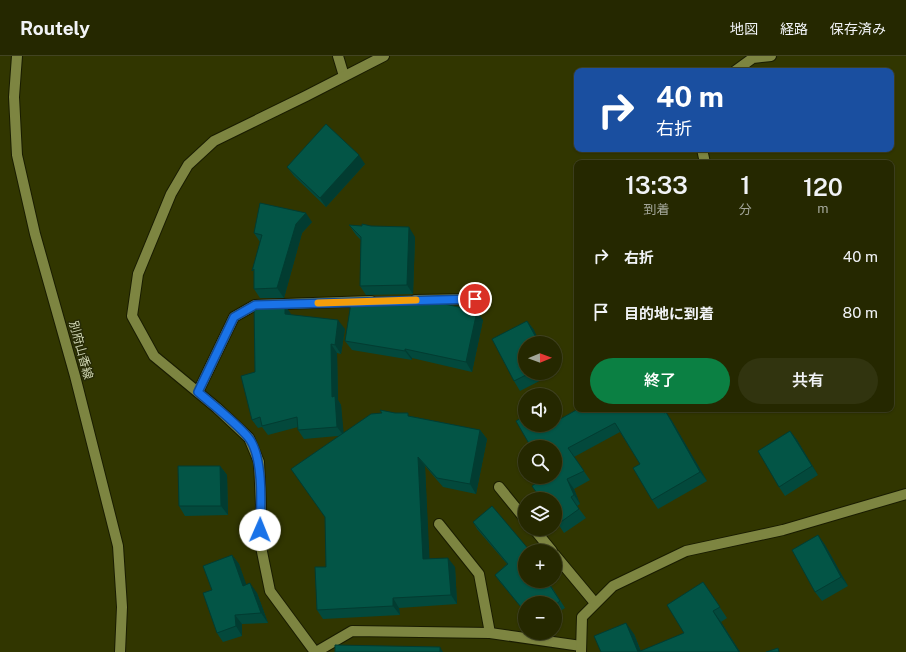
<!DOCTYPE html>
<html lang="ja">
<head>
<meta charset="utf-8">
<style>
	body { margin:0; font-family:"Public Sans","Noto Sans JP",sans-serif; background:#31340f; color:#f1f3f6; height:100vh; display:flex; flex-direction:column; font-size:15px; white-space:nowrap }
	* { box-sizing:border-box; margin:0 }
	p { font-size:13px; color:#a3a699 }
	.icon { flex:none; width:22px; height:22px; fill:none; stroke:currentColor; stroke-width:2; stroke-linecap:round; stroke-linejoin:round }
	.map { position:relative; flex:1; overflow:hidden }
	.sheet { position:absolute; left:574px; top:104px; width:320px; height:252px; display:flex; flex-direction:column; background:#252800; border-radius:8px; box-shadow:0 1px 3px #0004,0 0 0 1px #424422 }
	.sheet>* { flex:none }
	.top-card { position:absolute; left:574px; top:12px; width:320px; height:84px; border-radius:8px; box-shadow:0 1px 3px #0004,0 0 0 1px #424422; background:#1a4fa0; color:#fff; overflow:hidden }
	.needle { width:26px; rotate:89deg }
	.controls { position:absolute; left:518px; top:280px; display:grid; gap:8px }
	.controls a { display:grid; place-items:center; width:44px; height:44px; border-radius:50%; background:#252800; box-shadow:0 1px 3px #0004,0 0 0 1px #424422; font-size:20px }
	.pin { position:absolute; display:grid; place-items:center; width:34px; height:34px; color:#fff; margin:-17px; border:2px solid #fff; border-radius:50%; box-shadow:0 1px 4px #0007 }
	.me { position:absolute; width:44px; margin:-22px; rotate:1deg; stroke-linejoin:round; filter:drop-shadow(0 0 3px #0008) }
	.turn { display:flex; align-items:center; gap:14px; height:84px; padding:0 16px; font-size:18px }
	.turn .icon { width:52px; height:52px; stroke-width:2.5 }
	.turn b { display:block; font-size:28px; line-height:34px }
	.eta { display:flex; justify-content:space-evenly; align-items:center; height:68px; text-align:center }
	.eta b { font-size:24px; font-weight:600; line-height:28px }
	.primary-button { display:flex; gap:8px; margin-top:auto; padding:8px 16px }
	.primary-button a { flex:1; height:46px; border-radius:24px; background:#0b8043; color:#fff; font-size:16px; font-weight:600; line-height:46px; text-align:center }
	.primary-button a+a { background:#31340f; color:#f1f3f6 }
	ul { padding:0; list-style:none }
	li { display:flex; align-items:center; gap:12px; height:56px; padding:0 16px }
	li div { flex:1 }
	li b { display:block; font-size:15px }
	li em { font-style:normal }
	header { display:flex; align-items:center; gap:24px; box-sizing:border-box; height:56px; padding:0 20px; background:#252800; border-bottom:1px solid #424422 }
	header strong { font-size:19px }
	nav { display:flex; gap:22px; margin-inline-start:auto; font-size:14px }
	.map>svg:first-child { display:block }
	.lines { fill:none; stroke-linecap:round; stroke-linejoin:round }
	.street-casing { stroke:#191c00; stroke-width:12 }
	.secondary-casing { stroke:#191c00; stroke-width:12 }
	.street { stroke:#7d8541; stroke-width:10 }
	.secondary { stroke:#7d8541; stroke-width:10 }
	.wall { fill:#03493c }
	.shaded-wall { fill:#023c31 }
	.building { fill:#035546; stroke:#023c31 }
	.route-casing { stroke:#114b97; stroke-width:10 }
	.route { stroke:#1a73e8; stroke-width:7 }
	.slow { stroke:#f59e0b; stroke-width:7 }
	.labels { text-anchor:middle; stroke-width:3; stroke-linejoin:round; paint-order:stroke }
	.street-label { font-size:12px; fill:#d1d7b4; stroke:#272b06 }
</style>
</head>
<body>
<header>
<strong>Routely</strong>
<nav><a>地図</a><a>経路</a><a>保存済み</a></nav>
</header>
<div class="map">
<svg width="906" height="596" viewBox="0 0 906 596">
	<rect width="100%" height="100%" fill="#313600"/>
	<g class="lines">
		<g class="street-casing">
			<g id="street">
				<path d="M338 0 344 20"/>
				<path d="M735 15 753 2 771 0"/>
				<path d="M702 93 705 107"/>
				<path d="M415 244 475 243"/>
				<path d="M198 336 234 261 255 249 371 245"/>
				<path d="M499 431 525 463"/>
				<path d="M439 468 479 518 490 577"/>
				<path d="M534 473 552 495"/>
				<path d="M555 499 595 547"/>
				<path d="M315 596 270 535 260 486 261 449 259 406 249 382 217 352 154 300 132 260 138 218 171 138 188 109 214 85 306 40 384 0"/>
				<path d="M316 596 352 575 490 577 581 590"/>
				<path d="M581 596 582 561 613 530 686 495 783 474 906 438"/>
			</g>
		</g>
		<g class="secondary-casing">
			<path id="secondary" d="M17 0 14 41 17 99 35 178 75 320 118 490 122 551 120 596"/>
		</g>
		<use href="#street" class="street"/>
		<use href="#secondary" class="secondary"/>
	</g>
	<g class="wall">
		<path d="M365 108 326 151 294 120 287 111Z"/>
		<path d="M312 166 302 177 284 242H260L254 233 260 186 254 177Z"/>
		<path d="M349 169 415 181 413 238 366 239 360 230 361 184 356 179Z"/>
		<path d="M274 246 276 249 291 258V259L345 273 341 298 337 297 338 344 341 349 343 377 382 357 380 354 480 374 487 383 476 438 443 431 425 410 429 503 455 511 457 548 399 552 400 559 323 563 317 554 326 511 338 380 304 383 298 374V371L268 379 262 371 258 372 252 364 255 316Z"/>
		<path d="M483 264 472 316 412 302V304L352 294 345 285Z"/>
		<path d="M527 265 534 274 525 317H555L520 335 514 325Z"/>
		<path d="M578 353H663L665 357 672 365 707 425 658 453 652 444 640 408 620 376 574 401 590 424 574 433 580 448 577 450 586 462 564 477 555 463V369Z"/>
		<path d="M790 375 797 384 818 419 785 440 779 431Z"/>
		<path d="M220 410 227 419 228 459 185 460 179 450Z"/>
		<path d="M473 466 525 525H548L565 552 555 558V547L525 556 499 525 495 519 507 508 477 473Z"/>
		<path d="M818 479 825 489 848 530 822 545 815 536Z"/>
		<path d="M232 499 239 508 246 529 257 537 268 567 242 568V580L223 586 217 577Z"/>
		<path d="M703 526 727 562 721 566 740 596H601L634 578 641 595 684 577Z"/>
	</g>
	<g class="shaded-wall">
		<path d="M359 99 365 108 326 151 320 142Z"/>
		<path d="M306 157 312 166 302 177 284 242 277 232 296 168Z"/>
		<path d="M409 171 415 181 413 238 407 229Z"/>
		<path d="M285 249 291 258V267L285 258Z"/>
		<path d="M477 255 483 264 472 316 466 306Z"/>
		<path d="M338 264 345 273 341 298 335 289Z"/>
		<path d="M527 265 534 274 540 287H539Z"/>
		<path d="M331 288 337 297 338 344 341 349 344 380 337 371 332 341Z"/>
		<path d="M405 293 412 302V304L405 295Z"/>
		<path d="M666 356 672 365 707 425 700 416Z"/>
		<path d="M480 374 487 383 476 438 470 428Z"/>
		<path d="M790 375 797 384 818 419 812 410Z"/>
		<path d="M418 401 425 410 430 512 423 503Z"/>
		<path d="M220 410 227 419 228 459 221 450Z"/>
		<path d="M567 423 574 433 580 448 574 439Z"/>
		<path d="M818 479 825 489 848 530 841 521Z"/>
		<path d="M232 499 239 508 250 539 243 530Z"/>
		<path d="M448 502 455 511 457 548 451 539Z"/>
		<path d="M250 527 257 537 268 567 261 557Z"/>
		<path d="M393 542 399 552 400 559 393 550Z"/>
		<path d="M713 555 721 566 740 596H739Z"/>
		<path d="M235 559 242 568V580L236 570Z"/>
		<path d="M626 567 634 578 641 596H638Z"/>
		<path d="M440 591 443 596H440Z"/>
	</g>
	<g class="building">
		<path d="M326 68 359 99 320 142 287 111Z"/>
		<path d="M260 147 306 157 296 168 277 232 254 233V213L252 215 262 179 254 177Z"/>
		<path d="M362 168 371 170 409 171 407 229 360 230 361 181 349 169 362 170Z"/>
		<path d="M417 242 477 255 466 306 405 293V295L345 285 351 247 359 248V243Z"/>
		<path d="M274 246 273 249H285V258L338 264 335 289 331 288 332 341 335 340 337 371 298 374 297 361 262 370 260 361 252 364 241 320 255 316 254 247Z"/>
		<path d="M527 265 539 287H525V317H530L514 325 492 283Z"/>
		<path d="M578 353H662L664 357 666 356 700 416 652 444 633 412 640 408 615 367 568 392 584 415 567 423 574 439 571 441 579 453 558 468 555 463V443H541L532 430 545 421H555V391H531L516 365 525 360V369H555V366Z"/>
		<path d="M380 354 395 357H408V360L480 374 470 428 437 422 418 401 423 503 448 502 451 539 393 542V550L317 554 315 511H326L325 461 291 413 371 358 382 357Z"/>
		<path d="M790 375 812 410 779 431 758 395Z"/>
		<path d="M178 410H220L221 450H179Z"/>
		<path d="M492 450 530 495H525V525H547L560 545 555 549V547H525V556L495 519 508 508 473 466Z"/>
		<path d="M818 479 841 521 815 536 792 494Z"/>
		<path d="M232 499 243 530 250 527 261 557 235 559 236 570 217 577 203 537 212 534 203 510Z"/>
		<path d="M703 526 720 551 713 555 739 596H601L594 580 626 567 638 596 684 577 667 549Z"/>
		<path d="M335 589 440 591V596H335Z"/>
		<path d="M778 592 779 596H766Z"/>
	</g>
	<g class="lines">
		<g class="route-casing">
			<path id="route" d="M260 474C261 450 264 400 248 381 234 365 214 350 198 336L234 261 255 249 475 243"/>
		</g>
		<use href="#route" class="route"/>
		<path class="slow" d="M318 247 416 244"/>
	</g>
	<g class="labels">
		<g class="street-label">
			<text transform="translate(81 294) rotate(75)" y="4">別府山香線</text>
		</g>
	</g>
</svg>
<div class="controls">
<a><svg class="needle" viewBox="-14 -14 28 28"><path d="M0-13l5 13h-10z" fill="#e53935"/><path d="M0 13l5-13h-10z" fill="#a3a699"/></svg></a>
<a><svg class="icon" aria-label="sound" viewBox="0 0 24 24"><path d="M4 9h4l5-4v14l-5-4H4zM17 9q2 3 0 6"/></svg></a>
<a><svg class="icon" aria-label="search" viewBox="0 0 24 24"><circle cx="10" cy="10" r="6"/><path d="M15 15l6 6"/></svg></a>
<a><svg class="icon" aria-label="layers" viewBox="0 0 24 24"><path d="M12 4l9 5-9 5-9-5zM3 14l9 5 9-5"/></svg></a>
<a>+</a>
<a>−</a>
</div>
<div class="pin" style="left:475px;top:243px;background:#d93025"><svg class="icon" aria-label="arrive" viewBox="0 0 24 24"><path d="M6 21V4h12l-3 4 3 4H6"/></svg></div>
<svg class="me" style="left:260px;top:474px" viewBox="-20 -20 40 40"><circle r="19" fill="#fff"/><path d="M0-13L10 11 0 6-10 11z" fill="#1a73e8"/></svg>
<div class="top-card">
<div class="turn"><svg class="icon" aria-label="right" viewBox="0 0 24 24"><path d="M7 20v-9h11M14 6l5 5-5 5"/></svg><div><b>40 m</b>右折</div></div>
</div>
<section class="sheet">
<div class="eta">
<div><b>13:33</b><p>到着</p></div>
<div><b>1</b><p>分</p></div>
<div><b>120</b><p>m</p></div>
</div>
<ul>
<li><svg class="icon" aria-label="right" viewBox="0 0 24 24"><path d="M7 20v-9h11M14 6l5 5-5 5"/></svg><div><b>右折</b></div><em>40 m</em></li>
<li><svg class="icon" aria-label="arrive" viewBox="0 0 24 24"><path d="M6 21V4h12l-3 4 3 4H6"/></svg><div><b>目的地に到着</b></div><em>80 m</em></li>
</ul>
<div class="primary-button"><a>終了</a><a>共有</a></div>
</section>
</div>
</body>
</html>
